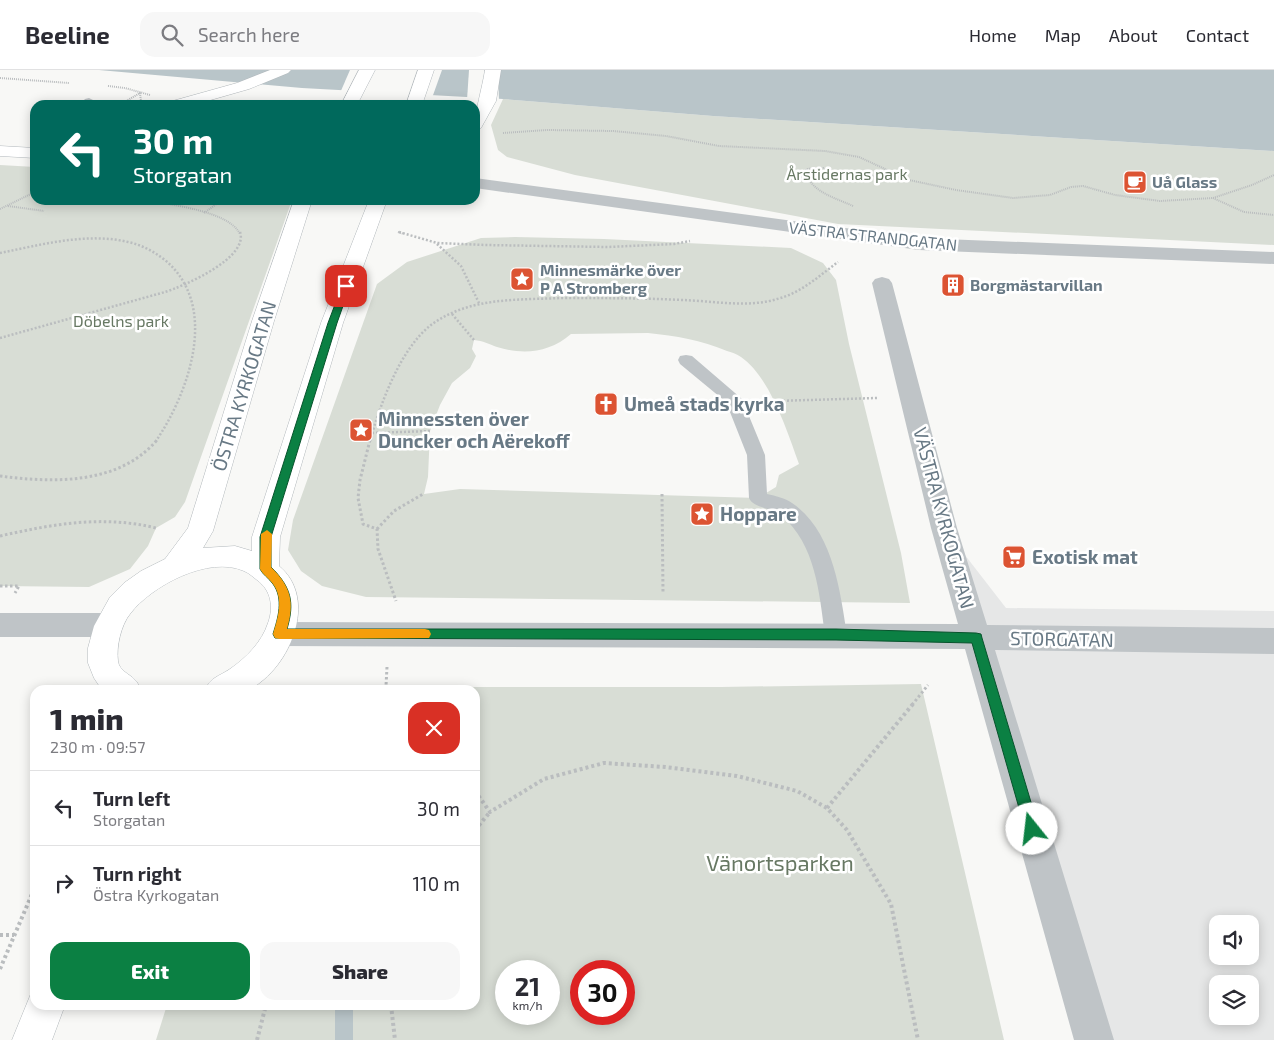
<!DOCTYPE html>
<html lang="en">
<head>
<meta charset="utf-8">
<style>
	body { margin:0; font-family:"Exo 2",sans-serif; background:#f7f7f7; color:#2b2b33; height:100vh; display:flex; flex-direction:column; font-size:19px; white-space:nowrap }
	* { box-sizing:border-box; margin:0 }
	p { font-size:16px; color:#7c7c81 }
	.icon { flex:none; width:28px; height:28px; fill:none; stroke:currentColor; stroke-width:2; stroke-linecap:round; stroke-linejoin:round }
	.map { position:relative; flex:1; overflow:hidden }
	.panel { position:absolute; left:30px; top:615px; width:450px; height:325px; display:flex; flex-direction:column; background:#fff; border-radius:15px; box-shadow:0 2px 12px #0003 }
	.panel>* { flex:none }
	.top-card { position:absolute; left:30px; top:30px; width:450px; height:105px; border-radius:15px; box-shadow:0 2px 12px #0003; background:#00695c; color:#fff; overflow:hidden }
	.tools { position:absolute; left:1209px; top:845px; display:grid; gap:10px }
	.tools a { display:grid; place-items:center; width:50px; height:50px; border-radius:10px; background:#fff; box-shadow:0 2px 12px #0003; font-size:25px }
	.speed { position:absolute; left:495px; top:890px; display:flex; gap:10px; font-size:25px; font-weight:700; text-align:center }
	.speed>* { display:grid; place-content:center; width:65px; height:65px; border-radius:50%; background:#fff; box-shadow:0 2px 12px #0003; line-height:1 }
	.speed small { font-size:12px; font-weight:400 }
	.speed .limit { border:8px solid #d22; background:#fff; color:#111 }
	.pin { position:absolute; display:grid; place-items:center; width:42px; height:42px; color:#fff; margin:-21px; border-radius:10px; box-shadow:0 2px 8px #0006 }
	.me { position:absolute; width:55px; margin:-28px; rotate:344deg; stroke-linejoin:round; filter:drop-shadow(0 0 4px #0008) }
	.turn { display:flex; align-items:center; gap:18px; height:105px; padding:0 20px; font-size:22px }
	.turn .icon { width:65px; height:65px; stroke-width:2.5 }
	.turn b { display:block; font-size:35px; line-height:42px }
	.round { display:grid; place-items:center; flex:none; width:52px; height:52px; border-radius:15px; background:#f7f7f7 }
	.head { display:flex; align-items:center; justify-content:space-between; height:85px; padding:0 20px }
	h1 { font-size:30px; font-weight:800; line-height:38px }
	.cta { display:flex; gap:10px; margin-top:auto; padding:10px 20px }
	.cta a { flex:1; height:58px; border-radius:15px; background:#0b8043; color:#fff; font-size:20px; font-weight:800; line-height:58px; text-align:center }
	.cta a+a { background:#f7f7f7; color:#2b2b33 }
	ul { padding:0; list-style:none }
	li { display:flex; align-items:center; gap:15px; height:75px; padding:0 20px; border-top:1px solid #e1e1e2 }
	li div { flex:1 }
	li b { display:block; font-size:19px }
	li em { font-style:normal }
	header { display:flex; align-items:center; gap:30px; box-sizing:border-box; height:70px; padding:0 25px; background:#fff; border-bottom:1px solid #e1e1e2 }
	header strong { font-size:24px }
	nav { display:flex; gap:28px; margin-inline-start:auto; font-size:18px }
	.search { width:350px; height:45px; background:#f7f7f7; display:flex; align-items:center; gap:12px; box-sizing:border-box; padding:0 18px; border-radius:15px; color:#7c7c81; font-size:19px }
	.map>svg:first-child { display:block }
	.built { fill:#e6e7e7; fill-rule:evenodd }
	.green { fill:#d8ddd5; fill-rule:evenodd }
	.water { fill:#b9c5c9 }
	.pier { fill:#f8f8f6 }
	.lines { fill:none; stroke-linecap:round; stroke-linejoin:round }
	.stream { fill:#b9c5c9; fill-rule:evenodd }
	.secondary-casing { stroke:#b2b8bc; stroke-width:1 }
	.path-far3 { stroke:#babdbf; stroke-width:2; stroke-dasharray:1 1; stroke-linecap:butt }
	.path-far2 { stroke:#babdbf; stroke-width:2.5; stroke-dasharray:2 2; stroke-linecap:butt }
	.path-far1 { stroke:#babdbf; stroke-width:3; stroke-dasharray:2.5 2.5; stroke-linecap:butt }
	.path { stroke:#babdbf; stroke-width:4; stroke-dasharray:3 3; stroke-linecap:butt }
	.lane { fill:#bfc4c7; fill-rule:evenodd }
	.street { fill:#bfc4c7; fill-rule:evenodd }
	.secondary { fill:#fff; fill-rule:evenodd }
	.route { fill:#0b8043; stroke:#07532c }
	.slow { fill:#f59e0b }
	.labels { text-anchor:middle; stroke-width:5; stroke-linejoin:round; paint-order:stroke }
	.far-park-label { font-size:16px; fill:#677863; stroke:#fff }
	.far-poi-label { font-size:16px; font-weight:bold; fill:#687985; stroke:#fff; text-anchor:start }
	.far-street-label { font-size:16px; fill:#687985; stroke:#fff }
	.street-label { font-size:19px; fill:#687985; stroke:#fff }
	.poi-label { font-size:19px; font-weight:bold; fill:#687985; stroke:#fff; text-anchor:start }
	.near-park-label { font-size:22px; fill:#677863; stroke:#fff }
</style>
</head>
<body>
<header>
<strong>Beeline</strong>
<div class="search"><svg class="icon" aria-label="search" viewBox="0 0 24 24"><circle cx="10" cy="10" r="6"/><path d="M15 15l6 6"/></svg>Search here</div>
<nav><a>Home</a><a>Map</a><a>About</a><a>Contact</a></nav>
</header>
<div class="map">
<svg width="1274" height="970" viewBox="0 0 1274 970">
	<rect width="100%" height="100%" fill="#f8f8f6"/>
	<path class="built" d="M944 458 1006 538 1274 541V970H1094ZM1218 854H1250V886H1218ZM1218 914H1250V946H1218Z"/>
	<g class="green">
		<path d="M503 29 713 46 1274 81V175L838 154 575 105 507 87 498 80 491 55Z"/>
		<path d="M0 95 35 97V130H292L185 432 175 447 156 458 148 476 130 499 89 517 0 516Z"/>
		<path d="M515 167 604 169 791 178 823 193 836 210 849 274 901 483 910 533 366 527 322 516 301 501 288 480 293 450 377 214 407 192 481 168ZM648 263C676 266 701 270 727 281 731 282 737 284 741 287 770 307 787 361 799 394L779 405 776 417 758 428 460 419 424 424 428 407 430 361 440 335 452 313 470 298 476 286 472 279 474 270C483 271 489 274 497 277 523 285 549 283 571 264Z"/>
		<path d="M921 614 1004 970H156L167 935H475V620H345L354 617H721ZM549 901V944H506V901ZM624 901V944H581V901Z"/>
	</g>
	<path class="water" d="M99 0H1274V81L713 46 503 29 302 18Z"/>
	<g class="pier">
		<path d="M350 0H442L432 28 340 23Z"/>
		<path d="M469 0H498L499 31 467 30Z"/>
	</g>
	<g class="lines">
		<rect class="stream" x="335" y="935" width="18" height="35"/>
		<g class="secondary-casing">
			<g id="secondary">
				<path d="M270 0H291L288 3 249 19 193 35H167L169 32 237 13Z"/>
				<path d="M359 0H375L357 35H341Z"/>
				<path d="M418 0H434L422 35H406Z"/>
				<path d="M485 0H501L496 31 481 58 475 59C475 39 482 20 485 0Z"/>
				<path d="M0 76 35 78V88L0 86Z"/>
				<path d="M294 130H312L274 251 213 461 203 478 235 476 252 481V467L321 253 369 130H387L343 253 280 467 279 496C319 529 290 598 250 619 242 623 215 620 205 620 211 607 218 607 230 599 246 588 262 572 268 553 274 537 271 520 257 510 253 507 249 503 244 501 209 485 151 516 130 544 121 555 116 577 118 591 119 601 130 604 135 610 138 612 139 617 140 620H102L94 608 88 593V578L94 556 110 527 124 513 141 501 165 489 188 458 252 251Z"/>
				<path d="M35 920V935H65L52 970H12L32 921Z"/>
			</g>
		</g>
		<g class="path-far3">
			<path d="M0 8 69 13"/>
			<path d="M108 16 125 18 150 25"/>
			<path d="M119 35 140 23 141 31 146 35"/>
			<path d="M503 63 547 60 613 61 666 66 719 76 825 81 859 87 909 110 956 120 1013 128 1050 125 1071 117 1083 116 1115 125 1160 131 1213 128 1252 115 1274 105"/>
			<path d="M1213 128 1244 142 1274 145"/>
			<path d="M147 130C171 135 229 141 240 164"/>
			<path d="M8 136 44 141"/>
			<path d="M853 136C836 128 807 121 806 99L823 98 847 106H885L905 109"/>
			<path d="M0 139 35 122"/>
			<path d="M204 143 222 130"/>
			<path d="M398 162 404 164"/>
		</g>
		<g class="path-far2">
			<path d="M399 162 437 173 485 175 608 177 674 174 690 171"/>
			<path d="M437 174 461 196 479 233"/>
			<path d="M0 183C40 175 87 162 128 172 142 175 153 181 165 190 220 236 189 322 156 371"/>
			<path d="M452 244 474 270"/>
			<path d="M0 268 165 222C184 216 249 188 240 162"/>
			<path d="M775 331 877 328"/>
			<path d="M372 363 430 361"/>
			<path d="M370 371C380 335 400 279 431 255 469 227 517 230 562 228 603 228 642 228 683 230 713 231 748 238 777 229 801 223 819 206 838 192"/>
		</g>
		<g class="path-far1">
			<path d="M370 370 360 410 358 428 363 454 377 459 378 479 396 531"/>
			<path d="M0 406C53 413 119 415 157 370"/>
			<path d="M662 424 663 523"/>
			<path d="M377 459 394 441 423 424"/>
			<path d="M0 466C53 454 103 445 156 458"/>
			<path d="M0 516H19L15 523"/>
			<path d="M387 597 386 616 392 620"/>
			<path d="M912 635 928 615"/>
		</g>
		<g class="path">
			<path d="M475 721 490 742 544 709 604 693 665 697 737 706 797 721 827 738 847 760 891 834 918 970"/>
			<path d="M827 738 913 634"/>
			<path d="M475 760 490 742"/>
			<path d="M0 865H14"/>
			<path d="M0 899 35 817"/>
			<path d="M391 935 395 970"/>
			<path d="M257 970 266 935"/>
		</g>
		<g class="lane">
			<path d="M89 28 95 31 92 35H79L85 29Z"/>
			<path d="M686 285 692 286 742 329 765 385 767 424C776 426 785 428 792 433 833 461 840 520 847 565L844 571 836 574 828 571 825 565C819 522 816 475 781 445 772 437 754 439 749 428L747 385 726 332 680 294 678 290 680 286Z"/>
		</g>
		<g class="street">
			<path d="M475 108 919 168 1274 182V194L919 180 475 118Z"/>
			<path d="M882 207 889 209 892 213 957 458 987 555 1274 558V584L995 580 1114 970H1074L965 579 280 576 270 573 265 564 270 555 280 552 958 554 931 458 872 213 875 209Z"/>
			<path d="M0 543H108L118 546 123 555 118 564 108 567H0Z"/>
		</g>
		<use href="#secondary" class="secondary"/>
	</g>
	<path class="route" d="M346 213 350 216 337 253 271 467V497C291 517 295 532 287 559H836L976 563 981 564 982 568 1039 759 1037 764 1032 766 1027 764 1025 759 972 573 836 570 275 568 273 564C278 548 284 529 273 514 269 508 263 505 260 499V467L328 253 342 216Z"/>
	<path class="slow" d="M267 460 272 464 271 497C291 517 295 532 287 559H425L429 560 431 564 429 568 280 569 275 568 273 564C278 548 284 529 273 514 269 508 263 505 260 499L261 464Z"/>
	<defs>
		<g id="cafe-square" transform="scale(1.25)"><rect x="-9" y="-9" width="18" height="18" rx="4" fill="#dc5332" stroke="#fff"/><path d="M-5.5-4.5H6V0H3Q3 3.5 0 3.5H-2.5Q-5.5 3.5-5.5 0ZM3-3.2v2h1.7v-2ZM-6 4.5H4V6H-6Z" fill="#fff"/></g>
		<g id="sight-square" transform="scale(1.25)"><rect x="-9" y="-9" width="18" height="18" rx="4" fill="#dc5332" stroke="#fff"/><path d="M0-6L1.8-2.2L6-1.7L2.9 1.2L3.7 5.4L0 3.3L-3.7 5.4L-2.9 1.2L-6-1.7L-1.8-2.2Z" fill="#fff"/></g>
		<g id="building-square" transform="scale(1.25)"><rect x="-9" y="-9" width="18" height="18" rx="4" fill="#dc5332" stroke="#fff"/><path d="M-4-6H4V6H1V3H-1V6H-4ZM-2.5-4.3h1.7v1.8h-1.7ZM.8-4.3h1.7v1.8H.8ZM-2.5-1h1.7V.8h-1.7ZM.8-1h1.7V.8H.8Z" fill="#fff"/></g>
		<g id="church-square" transform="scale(1.25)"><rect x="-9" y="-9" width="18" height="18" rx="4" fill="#dc5332" stroke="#fff"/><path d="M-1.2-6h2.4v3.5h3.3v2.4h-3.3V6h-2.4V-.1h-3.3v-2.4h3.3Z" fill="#fff"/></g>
		<g id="supermarket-square" transform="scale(1.25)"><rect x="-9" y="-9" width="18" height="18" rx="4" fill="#dc5332" stroke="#fff"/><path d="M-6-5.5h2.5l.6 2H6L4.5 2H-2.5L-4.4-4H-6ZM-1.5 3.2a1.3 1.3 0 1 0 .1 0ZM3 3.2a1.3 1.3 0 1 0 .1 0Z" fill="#fff"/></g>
	</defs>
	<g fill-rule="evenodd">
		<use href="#cafe-square" x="1135" y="112"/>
		<use href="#sight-square" x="522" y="209"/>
		<use href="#building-square" x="953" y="215"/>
		<use href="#church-square" x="606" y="334"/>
		<use href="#sight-square" x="361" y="360"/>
		<use href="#sight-square" x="702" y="444"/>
		<use href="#supermarket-square" x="1014" y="487"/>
	</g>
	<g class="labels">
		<g class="far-park-label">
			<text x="847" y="110">Årstidernas park</text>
			<text x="121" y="257">Döbelns park</text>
		</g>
		<g class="far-poi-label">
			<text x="1152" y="118">Uå Glass</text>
			<text x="540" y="206">Minnesmärke över<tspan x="540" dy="18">P A Stromberg</tspan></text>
			<text x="970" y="221">Borgmästarvillan</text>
		</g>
		<g class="far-street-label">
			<text transform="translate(873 166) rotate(6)" y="6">VÄSTRA STRANDGATAN</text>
		</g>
		<g class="street-label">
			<text transform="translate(244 316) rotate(-73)" y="7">ÖSTRA KYRKOGATAN</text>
			<text transform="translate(944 448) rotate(75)" y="7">VÄSTRA KYRKOGATAN</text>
			<text transform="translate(1062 569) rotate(1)" y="7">STORGATAN</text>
		</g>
		<g class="poi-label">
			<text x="624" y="341">Umeå stads kyrka</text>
			<text x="378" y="356">Minnessten över<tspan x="378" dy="22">Duncker och Aërekoff</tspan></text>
			<text x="720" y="451">Hoppare</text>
			<text x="1032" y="494">Exotisk mat</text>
		</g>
		<g class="near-park-label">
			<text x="780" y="801">Vänortsparken</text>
		</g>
	</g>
</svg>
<div class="tools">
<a><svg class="icon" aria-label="sound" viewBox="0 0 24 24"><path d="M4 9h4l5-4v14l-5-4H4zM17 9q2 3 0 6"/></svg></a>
<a><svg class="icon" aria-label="layers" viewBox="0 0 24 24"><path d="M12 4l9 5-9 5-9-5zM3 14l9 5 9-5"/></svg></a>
</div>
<div class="speed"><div>21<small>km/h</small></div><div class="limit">30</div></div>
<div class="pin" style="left:346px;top:216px;background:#d93025"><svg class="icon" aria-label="arrive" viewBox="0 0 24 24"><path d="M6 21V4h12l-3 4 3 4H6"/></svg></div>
<svg class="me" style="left:1032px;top:759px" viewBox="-20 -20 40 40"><circle r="19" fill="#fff"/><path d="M0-13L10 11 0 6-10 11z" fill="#0b8043"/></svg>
<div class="top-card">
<div class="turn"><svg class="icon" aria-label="left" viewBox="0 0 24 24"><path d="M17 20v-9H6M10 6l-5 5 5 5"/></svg><div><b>30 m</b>Storgatan</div></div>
</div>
<section class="panel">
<div class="head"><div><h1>1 min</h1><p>230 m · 09:57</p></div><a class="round" style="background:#d93025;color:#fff"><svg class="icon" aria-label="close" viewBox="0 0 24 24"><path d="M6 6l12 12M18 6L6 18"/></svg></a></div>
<ul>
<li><svg class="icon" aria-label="left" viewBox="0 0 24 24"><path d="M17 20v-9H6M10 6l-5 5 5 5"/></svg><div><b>Turn left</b><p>Storgatan</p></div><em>30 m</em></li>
<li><svg class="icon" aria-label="right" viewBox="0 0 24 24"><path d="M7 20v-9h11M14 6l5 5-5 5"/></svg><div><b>Turn right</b><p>Östra Kyrkogatan</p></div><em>110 m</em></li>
</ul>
<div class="cta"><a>Exit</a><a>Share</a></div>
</section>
</div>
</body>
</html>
